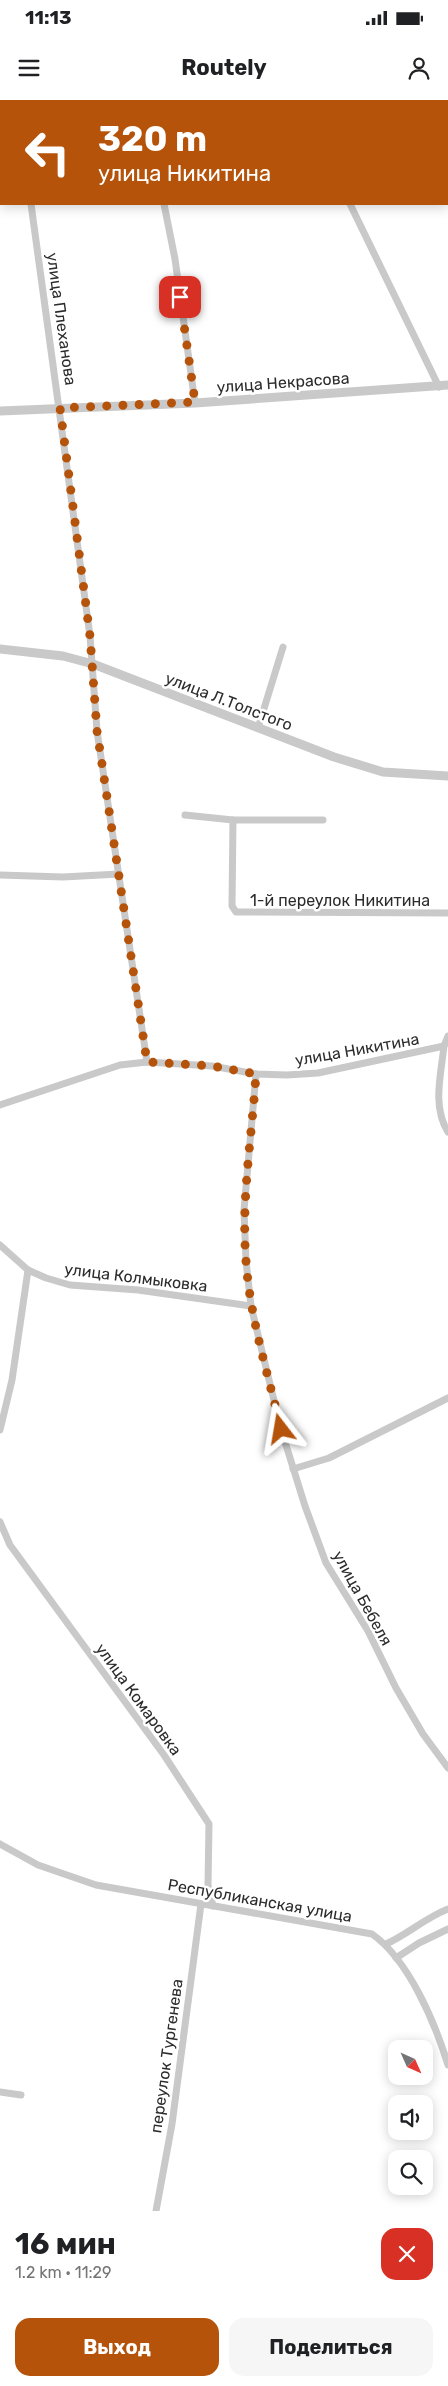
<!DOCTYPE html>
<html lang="ru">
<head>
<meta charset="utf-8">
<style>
	body { margin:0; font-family:Rubik,sans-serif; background:#f6f6f6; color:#202124; height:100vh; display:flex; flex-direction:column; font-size:19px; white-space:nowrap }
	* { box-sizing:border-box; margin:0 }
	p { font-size:16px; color:#757577 }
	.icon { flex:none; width:28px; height:28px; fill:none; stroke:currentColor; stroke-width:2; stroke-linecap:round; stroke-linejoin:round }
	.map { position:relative; height:2111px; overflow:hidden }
	.sheet { display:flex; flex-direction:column; background:#fff; flex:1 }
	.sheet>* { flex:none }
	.guide { position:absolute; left:0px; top:0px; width:449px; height:105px; box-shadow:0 2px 12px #0003; background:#b45309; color:#fff; overflow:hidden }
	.needle { width:32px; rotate:135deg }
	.controls { position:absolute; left:388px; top:1940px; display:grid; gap:10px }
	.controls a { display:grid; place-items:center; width:45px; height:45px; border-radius:10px; background:#fff; box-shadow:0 2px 12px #0003; font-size:25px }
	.pin { position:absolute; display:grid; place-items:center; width:42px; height:42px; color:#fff; margin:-21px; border-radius:10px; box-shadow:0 2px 8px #0006 }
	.me { position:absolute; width:55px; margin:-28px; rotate:346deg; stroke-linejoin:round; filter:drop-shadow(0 0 4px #0008) }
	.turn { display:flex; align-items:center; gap:18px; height:105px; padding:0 15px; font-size:22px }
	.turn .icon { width:65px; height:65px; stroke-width:2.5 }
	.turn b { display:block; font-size:35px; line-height:42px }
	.round { display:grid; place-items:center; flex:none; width:52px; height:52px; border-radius:15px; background:#f6f6f6 }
	.overview { display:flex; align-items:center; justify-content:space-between; height:85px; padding:0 15px }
	h1 { font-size:30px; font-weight:700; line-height:38px }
	.primary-button { display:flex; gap:10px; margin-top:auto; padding:10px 15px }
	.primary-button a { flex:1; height:58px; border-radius:15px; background:#b45309; color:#fff; font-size:20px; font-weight:700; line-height:58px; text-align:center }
	.primary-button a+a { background:#f6f6f6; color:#202124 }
	.status { display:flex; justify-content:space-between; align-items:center; height:35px; padding:0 25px; background:#fff; direction:ltr }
	.status svg { height:14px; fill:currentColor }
	header { display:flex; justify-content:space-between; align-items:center; height:65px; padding:0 15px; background:#fff; font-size:22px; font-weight:700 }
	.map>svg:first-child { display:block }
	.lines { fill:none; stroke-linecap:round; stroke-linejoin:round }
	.minor { stroke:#c9c9c9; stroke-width:7 }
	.tertiary { stroke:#c9c9c9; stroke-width:9 }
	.secondary { stroke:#b6b6b6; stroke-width:10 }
	.route { stroke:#b45309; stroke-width:9; stroke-dasharray:0 16.2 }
	.labels { text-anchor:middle; stroke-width:5; stroke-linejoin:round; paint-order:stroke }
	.street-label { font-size:16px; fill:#2c2c2c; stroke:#fff }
</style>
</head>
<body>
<div class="status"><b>11:13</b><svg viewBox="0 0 49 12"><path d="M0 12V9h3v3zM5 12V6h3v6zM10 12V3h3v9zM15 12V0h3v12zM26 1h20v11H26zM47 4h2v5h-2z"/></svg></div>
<header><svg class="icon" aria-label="menu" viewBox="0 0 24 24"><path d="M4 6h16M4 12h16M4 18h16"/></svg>Routely<svg class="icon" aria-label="person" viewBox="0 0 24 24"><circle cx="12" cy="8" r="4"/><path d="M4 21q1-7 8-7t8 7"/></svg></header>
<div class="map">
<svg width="448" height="2111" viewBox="0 0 448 2111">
	<rect width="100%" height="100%" fill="#fff"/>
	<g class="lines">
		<g class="minor">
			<path d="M294 0 295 1"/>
			<path d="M269 1 273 0"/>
			<path d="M31 104 90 536 97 631 147 962"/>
			<path d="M164 104 175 159 195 303"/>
			<path d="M350 104 439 287"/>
			<path d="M258 628 283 547"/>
			<path d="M185 715 233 720"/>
			<path d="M323 720H233L232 806 236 812 448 813"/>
			<path d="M0 775 63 777 119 774"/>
			<path d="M444 946C441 974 432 1007 448 1032"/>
			<path d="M256 974 244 1110 246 1161 251 1206 281 1329 305 1406 326 1463 368 1531 396 1588 423 1634 448 1668"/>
			<path d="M0 1005 120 965 147 962 212 966 256 974 287 975 318 973 444 946 448 936"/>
			<path d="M0 1145 28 1170 46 1178 70 1185 138 1190 251 1206"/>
			<path d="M0 1330 12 1280 28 1170"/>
			<path d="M293 1369 329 1358 448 1298"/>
			<path d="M0 1422 10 1445 164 1655 209 1724 208 1785 213 1806"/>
			<path d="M0 1744 38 1765 96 1785 372 1834C409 1860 435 1923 448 1965"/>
			<path d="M386 1844C408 1834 425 1818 448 1809"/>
			<path d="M396 1858 419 1843 448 1829"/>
			<path d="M0 1992 21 1995"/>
			<path d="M156 2111 172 2024 201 1804"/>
		</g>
		<g class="tertiary">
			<path d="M0 311 195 303 448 285"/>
			<path d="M0 549 63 556 93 564 334 657 383 672 448 676"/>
		</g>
		<g class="secondary">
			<path d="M424 0 425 1"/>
			<path d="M448 39V40"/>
		</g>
	</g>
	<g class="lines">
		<path class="route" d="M180 197 195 302 60 308 90 536 97 631 147 962 212 966 256 974C252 1036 241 1098 246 1161 250 1218 268 1274 281 1329"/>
	</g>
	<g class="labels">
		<g class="street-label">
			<text transform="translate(62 219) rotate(82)" y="6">улица Плеханова</text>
			<text transform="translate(283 282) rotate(-4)" y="6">улица Некрасова</text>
			<text transform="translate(229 601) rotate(21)" y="6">улица Л.Толстого</text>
			<text x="340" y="806">1-й переулок Никитина</text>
			<text transform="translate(357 949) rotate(-10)" y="6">улица Никитина</text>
			<text transform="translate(136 1177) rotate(7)" y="6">улица Колмыковка</text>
			<text transform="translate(363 1498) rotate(61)" y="6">улица Бебеля</text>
			<text transform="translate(139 1599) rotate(54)" y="6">улица Комаровка</text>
			<text transform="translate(260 1800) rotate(10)" y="6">Республиканская улица</text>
			<text transform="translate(166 1956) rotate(-82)" y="6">переулок Тургенева</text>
		</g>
	</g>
</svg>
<div class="controls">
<a><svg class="needle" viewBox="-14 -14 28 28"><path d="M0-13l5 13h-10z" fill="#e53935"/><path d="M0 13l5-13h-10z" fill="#757577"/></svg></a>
<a><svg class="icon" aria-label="sound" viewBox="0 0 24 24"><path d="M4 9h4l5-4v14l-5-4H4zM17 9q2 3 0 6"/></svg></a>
<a><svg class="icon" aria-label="search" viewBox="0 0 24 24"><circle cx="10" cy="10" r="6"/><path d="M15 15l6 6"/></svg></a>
</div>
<div class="pin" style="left:180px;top:197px;background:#d93025"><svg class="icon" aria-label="arrive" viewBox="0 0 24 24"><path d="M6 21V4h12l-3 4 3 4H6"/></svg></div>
<svg class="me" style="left:281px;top:1329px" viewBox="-20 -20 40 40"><path d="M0-17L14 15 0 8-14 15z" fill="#b45309" stroke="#fff" stroke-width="4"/></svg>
<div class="guide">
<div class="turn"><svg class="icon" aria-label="left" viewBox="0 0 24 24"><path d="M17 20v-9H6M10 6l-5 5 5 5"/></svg><div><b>320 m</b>улица Никитина</div></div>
</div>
</div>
<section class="sheet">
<div class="overview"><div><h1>16 мин</h1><p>1.2 km · 11:29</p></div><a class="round" style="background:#d93025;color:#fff"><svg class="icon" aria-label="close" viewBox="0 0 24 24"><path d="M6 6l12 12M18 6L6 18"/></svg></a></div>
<div class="primary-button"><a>Выход</a><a>Поделиться</a></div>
</section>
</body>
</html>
